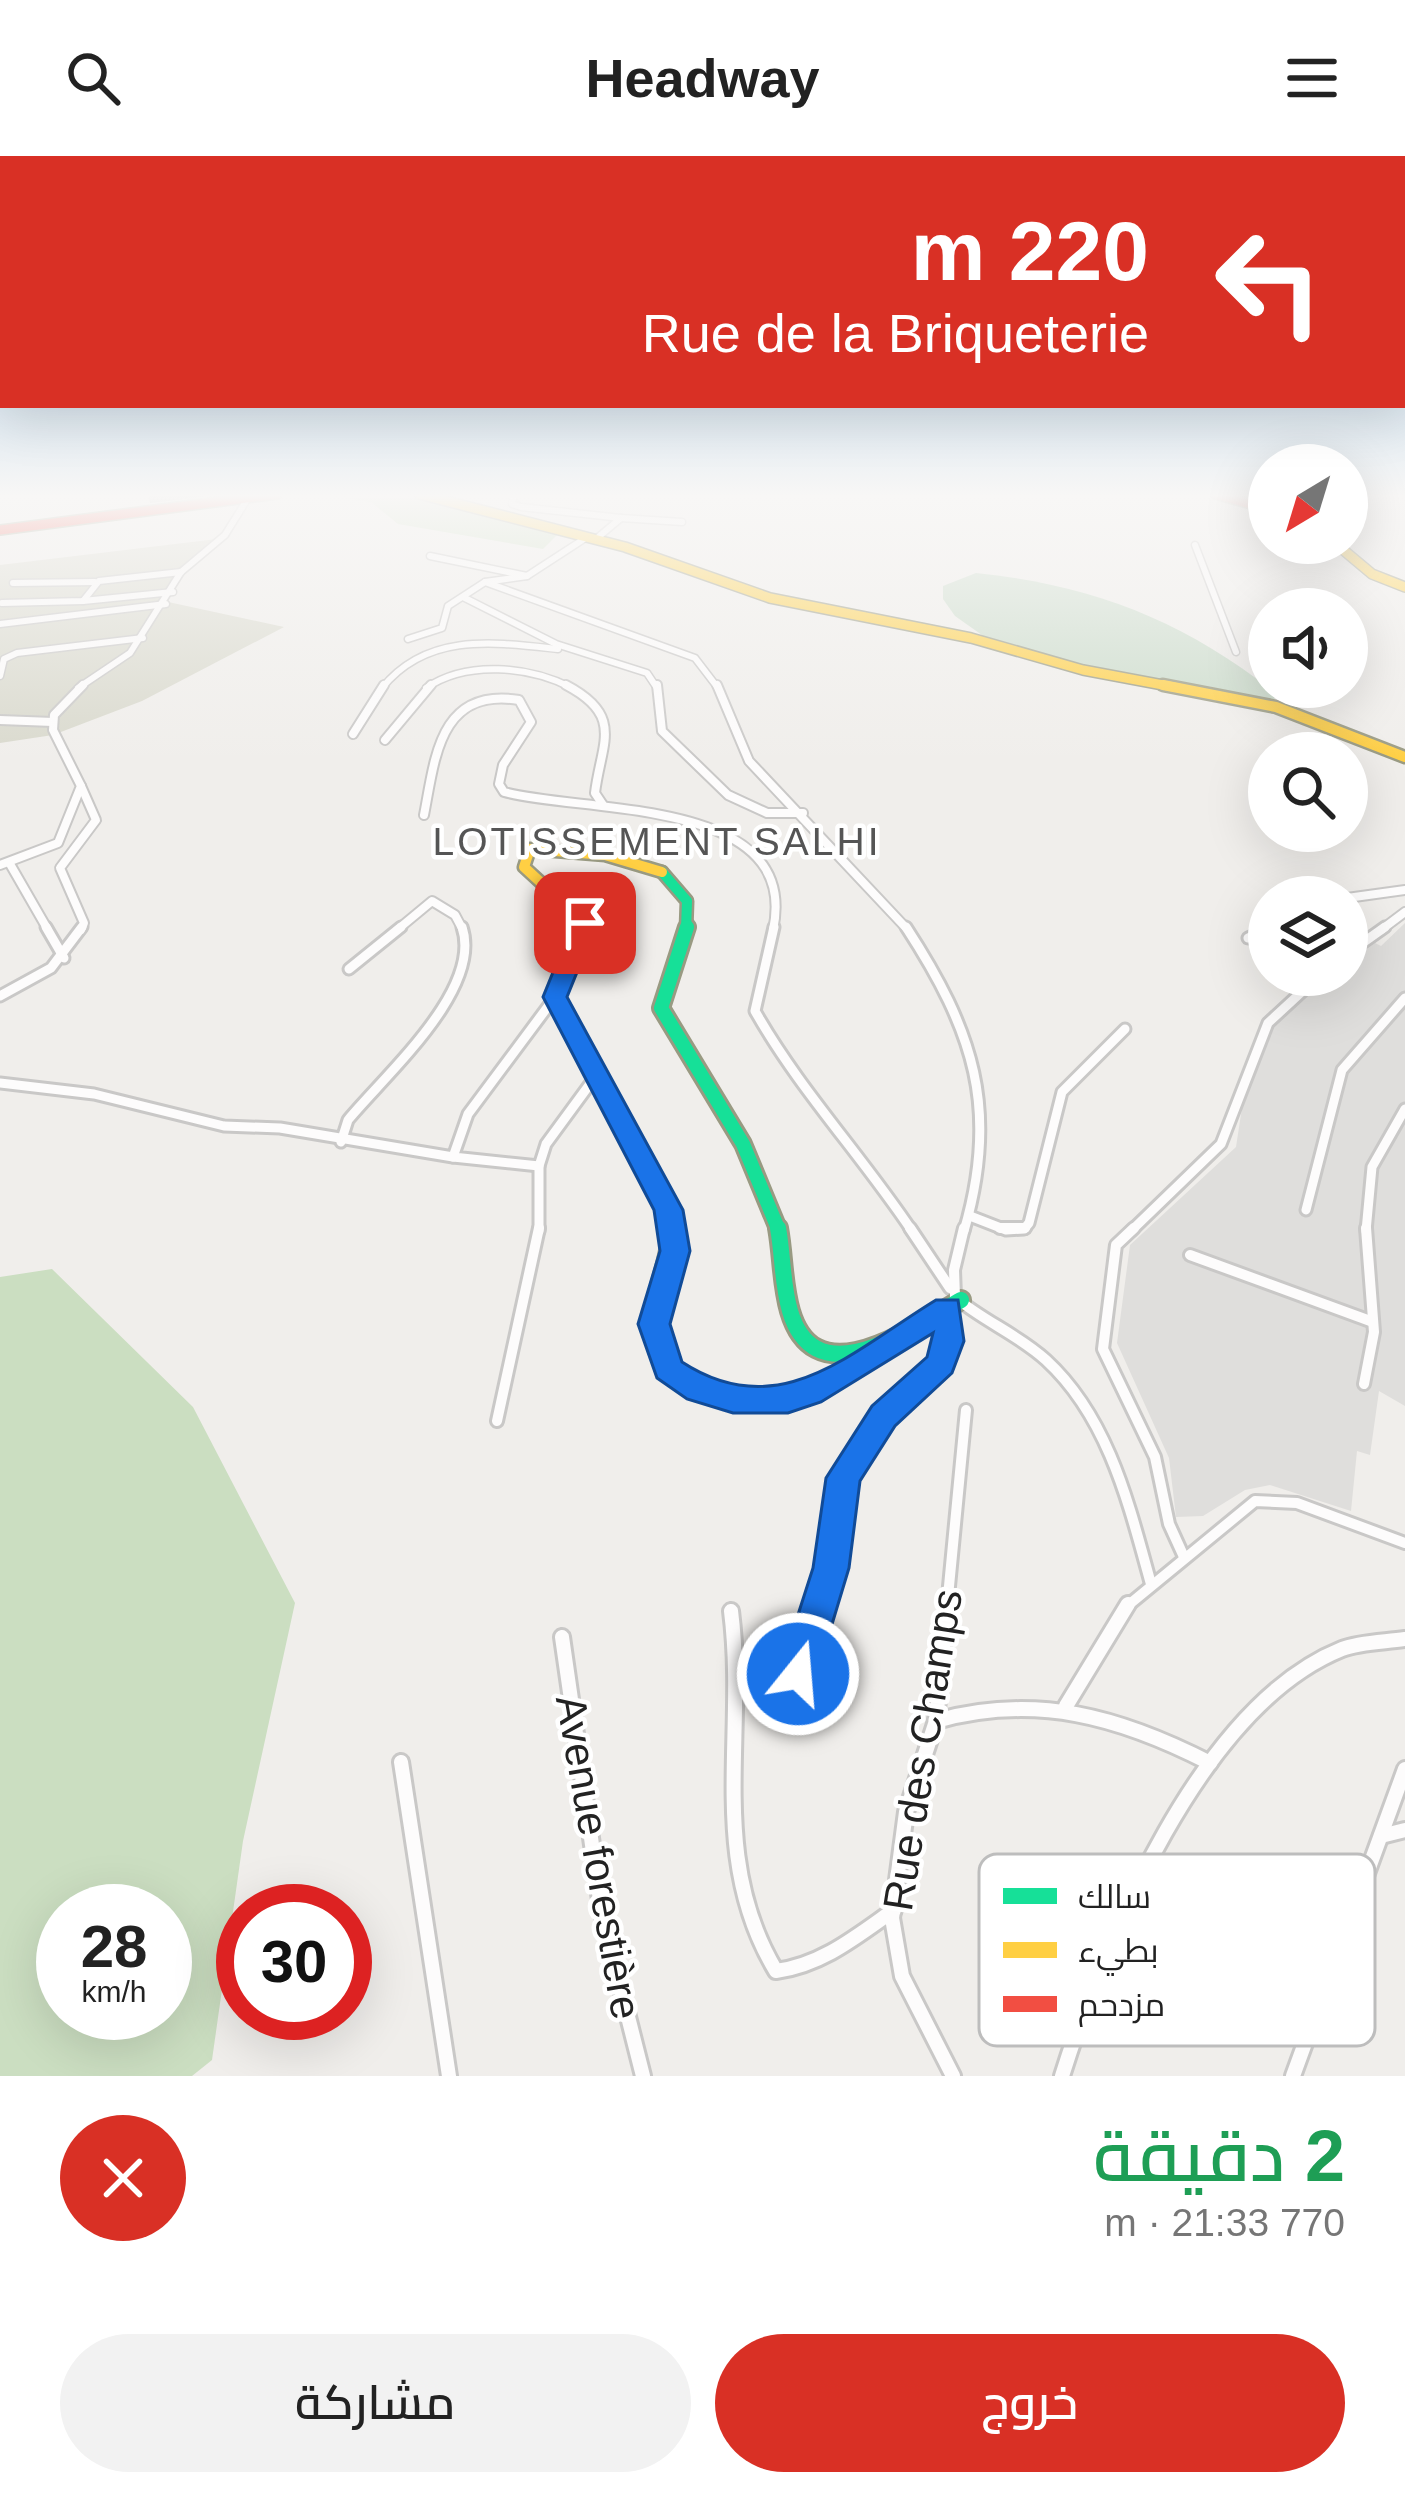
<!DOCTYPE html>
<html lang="ar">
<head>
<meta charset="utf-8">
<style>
	body { margin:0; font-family:Helvetica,Cairo,sans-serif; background:#f2f2f2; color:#222; direction:rtl; height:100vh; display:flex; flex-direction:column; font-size:45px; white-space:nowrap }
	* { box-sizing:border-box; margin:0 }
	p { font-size:39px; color:#767676 }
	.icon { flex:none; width:66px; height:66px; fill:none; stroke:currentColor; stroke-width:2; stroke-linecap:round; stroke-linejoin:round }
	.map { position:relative; height:1920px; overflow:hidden; direction:ltr }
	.side { display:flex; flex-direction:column; background:#fff; flex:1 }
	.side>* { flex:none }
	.hud { position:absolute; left:0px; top:0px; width:1407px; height:252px; box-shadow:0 12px 48px #0002; direction:rtl; background:#d93025; color:#fff; overflow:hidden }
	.needle { width:78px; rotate:218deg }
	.tools { position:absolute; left:1248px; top:288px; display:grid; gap:24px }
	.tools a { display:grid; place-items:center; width:120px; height:120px; border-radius:50%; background:#fff; box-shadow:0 12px 48px #0002; font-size:60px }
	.speed { position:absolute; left:36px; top:1728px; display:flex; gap:24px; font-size:60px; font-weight:700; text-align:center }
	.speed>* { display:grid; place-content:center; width:156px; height:156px; border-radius:50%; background:#fff; box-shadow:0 12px 48px #0002; line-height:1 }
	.speed small { font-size:30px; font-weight:400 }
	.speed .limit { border:18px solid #d22; background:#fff; color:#111 }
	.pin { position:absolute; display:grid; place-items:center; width:102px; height:102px; color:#fff; margin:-51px; border-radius:24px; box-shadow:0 6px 18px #0006 }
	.me { position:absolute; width:132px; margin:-66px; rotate:17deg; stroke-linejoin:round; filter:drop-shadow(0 0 9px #0008) }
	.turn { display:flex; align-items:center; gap:42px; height:252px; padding:0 60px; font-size:54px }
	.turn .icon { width:156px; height:156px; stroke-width:2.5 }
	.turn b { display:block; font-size:84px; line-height:102px }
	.round { display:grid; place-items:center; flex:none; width:126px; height:126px; border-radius:63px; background:#f2f2f2 }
	.overview { display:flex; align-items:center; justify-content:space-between; height:204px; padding:0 60px }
	h1 { font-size:72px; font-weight:600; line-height:90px; color:#1e9e55 }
	.cta { display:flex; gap:24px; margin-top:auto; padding:24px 60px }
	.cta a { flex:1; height:138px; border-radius:72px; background:#d93025; color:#fff; font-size:48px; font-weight:600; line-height:138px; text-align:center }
	.cta a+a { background:#f2f2f2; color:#222 }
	header { display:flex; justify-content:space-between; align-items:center; height:156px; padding:0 60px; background:#fff; font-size:54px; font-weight:600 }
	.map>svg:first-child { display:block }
	.residential { fill:#dfdedc }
	.construction { fill:#d9d9cd }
	.forest { fill:#cbdec1; fill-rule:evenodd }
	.cemetery { fill:#cadbca }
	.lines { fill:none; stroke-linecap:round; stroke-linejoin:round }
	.street-far4-casing { stroke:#c9c8c7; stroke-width:9 }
	.street-far3-casing { stroke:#c9c8c7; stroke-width:12 }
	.street-far2-casing { stroke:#c9c8c7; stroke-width:15 }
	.street-far1-casing { stroke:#c9c8c7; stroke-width:16 }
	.street-casing { stroke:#c9c8c7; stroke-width:20 }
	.fast-far2-casing { stroke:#999a82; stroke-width:15 }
	.fast-far1-casing { stroke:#999a82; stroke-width:20 }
	.fast-casing { stroke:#999a82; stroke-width:22 }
	.slow-far3-casing { stroke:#999a82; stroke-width:12 }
	.slow-far2-casing { stroke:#999a82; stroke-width:15 }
	.slow-far1-casing { stroke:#999a82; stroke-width:20 }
	.slow-casing { stroke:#999a82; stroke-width:22 }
	.jam-casing { stroke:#999a82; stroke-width:12 }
	.street-far4 { stroke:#fdfcfc; stroke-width:6 }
	.street-far3 { stroke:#fdfcfc; stroke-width:8 }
	.street-far2 { stroke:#fdfcfc; stroke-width:9 }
	.street-far1 { stroke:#fdfcfc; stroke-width:10 }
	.street { stroke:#fdfcfc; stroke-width:14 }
	.fast-far2 { stroke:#16e098; stroke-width:10 }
	.fast-far1 { stroke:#16e098; stroke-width:14 }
	.fast { stroke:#16e098; stroke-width:16 }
	.slow-far3 { stroke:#ffcf43; stroke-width:9 }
	.slow-far2 { stroke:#ffcf43; stroke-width:10 }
	.slow-far1 { stroke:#ffcf43; stroke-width:14 }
	.slow { stroke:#ffcf43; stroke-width:16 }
	.jam { stroke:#f24e42; stroke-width:9 }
	.shaded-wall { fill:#969493 }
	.route { fill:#1a73e8; stroke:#114b97; stroke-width:3 }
	.labels { text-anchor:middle; stroke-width:9; stroke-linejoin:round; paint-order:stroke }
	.neighbourhood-label { font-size:39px; letter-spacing:3px; fill:#555; stroke:#fff }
	.near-street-label { font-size:42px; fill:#222; stroke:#fff }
	.key { fill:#fff; stroke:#bdbdbd; stroke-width:3 }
	.key-label { font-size:33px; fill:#222 }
</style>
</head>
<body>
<header><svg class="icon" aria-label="menu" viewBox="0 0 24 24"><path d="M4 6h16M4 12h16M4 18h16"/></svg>Headway<svg class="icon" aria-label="search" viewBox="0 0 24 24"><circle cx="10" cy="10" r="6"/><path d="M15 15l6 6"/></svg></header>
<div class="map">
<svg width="1405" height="1920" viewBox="0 0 1405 1920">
	<rect width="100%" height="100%" fill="#f0eeeb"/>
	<path class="residential" d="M1405 767V1250L1379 1235 1370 1299 1357 1295 1351 1355 1270 1329 1245 1334 1203 1360 1176 1361 1169 1302 1117 1187 1130 1089 1236 991 1245 932 1272 871 1328 819H1347V808L1375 787 1381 790Z"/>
	<path class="construction" d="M217 383 159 444 284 471 142 545 53 579 0 587V409Z"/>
	<g class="forest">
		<path d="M318 338H401L558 378 543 393 398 368 371 346Z"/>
		<path d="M52 1113 193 1251 295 1447 243 1685 212 1904 192 1920H0V1121ZM63 1755H165V1857H63Z"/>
	</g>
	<path class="cemetery" d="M976 417C1094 429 1185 465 1278 539L1273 544 1079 510 989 484 955 460 943 443V430Z"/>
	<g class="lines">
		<g class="street-far4-casing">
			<g id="street-far4">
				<path d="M514 338 512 348 521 351 621 362 596 383"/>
				<path d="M621 362 682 366"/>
				<path d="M1195 389 1236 496"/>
				<path d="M430 400 527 420 587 381"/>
				<path d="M485 426 695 502 718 532"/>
				<path d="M13 427 95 426"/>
				<path d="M463 441 556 488 647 517 657 532"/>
				<path d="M83 445 173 436"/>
				<path d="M2 447 83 445 99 425 181 416"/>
				<path d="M0 468 166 448"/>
				<path d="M408 483 442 472 448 450 485 426 527 420"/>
				<path d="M0 520 4 503 17 497 143 482"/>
				<path d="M78 532 130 497 181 416 225 379 248 342"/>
				<path d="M382 532C427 476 494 486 558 493"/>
				<path d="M426 532C467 504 529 510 572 532"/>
			</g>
		</g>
		<g class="street-far3-casing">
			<g id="street-far3">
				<path d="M566 529C625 560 601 587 595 637L603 649"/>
				<path d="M657 529 662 575 728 639 767 657H803"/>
				<path d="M717 529 749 605 908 774"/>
				<path d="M0 564 53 566"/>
				<path d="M353 578 384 529"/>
				<path d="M385 584 431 529"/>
				<path d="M81 630 96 664 60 712 84 767 81 774"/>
				<path d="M424 659C435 603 439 531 519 544L531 566 503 609 499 628 504 636C585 658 802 640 773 774"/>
				<path d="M10 708 48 774"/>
				<path d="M0 709 58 687 81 630 53 574 54 559 83 529"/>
				<path d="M1347 742 1405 734"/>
				<path d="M397 774 432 745 455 759 463 774"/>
				<path d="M1381 774 1405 756"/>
			</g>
		</g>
		<g class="street-far2-casing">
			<g id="street-far2">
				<path d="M46 771 64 802"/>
				<path d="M774 771 755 855C799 933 862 1000 912 1075"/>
				<path d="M906 771C973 874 1000 953 964 1075"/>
				<path d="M1248 782 1269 772"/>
				<path d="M1347 798 1385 771"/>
				<path d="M349 813 401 771"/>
				<path d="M0 840 51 812 82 771"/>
				<path d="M555 841 468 958 453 1001 539 1010 546 988 598 917"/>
				<path d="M0 927 94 938 224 970 280 972 453 1001"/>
				<path d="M341 986 348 964C387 917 483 833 462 771"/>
				<path d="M539 1010V1075"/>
				<path d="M1306 1054 1342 914 1405 842"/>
				<path d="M970 1060 1006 1074 1024 1073 1029 1067 1062 936 1125 873"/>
				<path d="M1131 1075 1221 988 1268 867 1320 819"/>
				<path d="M1366 1075 1372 1011 1405 953"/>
			</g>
		</g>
		<g class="street-far1-casing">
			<g id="street-far1">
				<path d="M910 1072 950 1132"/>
				<path d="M964 1072 954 1114 955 1141C983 1165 1019 1179 1046 1204 1109 1262 1129 1349 1151 1428"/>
				<path d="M1000 1072H1025"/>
				<path d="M1134 1072 1116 1089 1103 1193 1155 1301 1169 1368 1184 1401"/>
				<path d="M1190 1099 1373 1166"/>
				<path d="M1364 1228 1374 1176 1366 1072"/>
				<path d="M497 1265 539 1072"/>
				<path d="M819 1451C832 1410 830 1357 843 1322 862 1272 912 1249 940 1209 951 1193 948 1172 947 1154"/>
				<path d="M947 1451 966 1254"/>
				<path d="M1126 1451 1255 1345 1297 1347 1405 1387"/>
			</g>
		</g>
		<g class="street-casing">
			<g id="street">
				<path d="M947 1448 936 1565 906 1656 892 1762 902 1820 953 1920"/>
				<path d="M731 1455C747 1581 707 1700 776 1815 822 1809 857 1780 894 1754"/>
				<path d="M562 1481 602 1758 643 1920"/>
				<path d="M798 1518 820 1448"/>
				<path d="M1066 1550 1128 1448"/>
				<path d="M936 1565C1036 1537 1120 1561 1210 1607"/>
				<path d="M401 1606 449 1920"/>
				<path d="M1381 1680 1405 1674"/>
				<path d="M1062 1920C1105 1784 1200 1550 1342 1493 1360 1486 1385 1486 1405 1483"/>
				<path d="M1293 1920 1405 1613"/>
			</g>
		</g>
		<g class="fast-far2-casing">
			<path id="fast-far2" d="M662 716 687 745 686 774"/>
		</g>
		<g class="fast-far1-casing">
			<path id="fast-far1" d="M687 771 661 852 743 988 779 1075"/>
		</g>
		<g class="fast-casing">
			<path id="fast" d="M778 1072C783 1099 782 1128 790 1155 816 1244 914 1171 961 1144"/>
		</g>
		<g class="slow-far3-casing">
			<g id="slow-far3">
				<path d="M419 338 625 391 770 442 971 482 1083 514 1179 532"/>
				<path d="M1335 387 1372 418 1405 431"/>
			</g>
		</g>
		<g class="slow-far2-casing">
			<g id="slow-far2">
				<path d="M1163 529 1276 551 1405 601"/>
				<path d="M582 774 585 767 524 711 530 693 605 699 662 716"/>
			</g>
		</g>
		<g class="slow-far1-casing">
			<path id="slow-far1" d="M584 771 555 841 655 1023 671 1075"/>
		</g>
		<g class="slow-casing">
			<path id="slow" d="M671 1072C672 1106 652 1137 655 1172 662 1243 754 1260 810 1237 835 1227 857 1207 879 1191"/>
		</g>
		<g class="jam-casing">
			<g id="jam">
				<path d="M1215 338 1269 353"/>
				<path d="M0 374 277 338"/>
			</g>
		</g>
		<use href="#street-far4" class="street-far4"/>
		<use href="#street-far3" class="street-far3"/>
		<use href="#street-far2" class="street-far2"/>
		<use href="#street-far1" class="street-far1"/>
		<use href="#street" class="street"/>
		<use href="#fast-far2" class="fast-far2"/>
		<use href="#fast-far1" class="fast-far1"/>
		<use href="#fast" class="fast"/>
		<use href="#slow-far3" class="slow-far3"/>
		<use href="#slow-far2" class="slow-far2"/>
		<use href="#slow-far1" class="slow-far1"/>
		<use href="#slow" class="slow"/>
		<use href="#jam" class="jam"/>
	</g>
	<path class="shaded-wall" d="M148 338H218V339L150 347Z"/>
	<linearGradient id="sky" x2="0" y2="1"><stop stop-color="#97c4e6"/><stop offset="0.56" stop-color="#f8f7f6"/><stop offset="1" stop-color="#f8f7f6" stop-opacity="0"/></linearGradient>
	<rect width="1405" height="607" fill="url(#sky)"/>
	<path class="route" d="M585 760 597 767 567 841 683 1054 690 1095 670 1168 682 1206C780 1270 852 1195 936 1144H958L964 1185 952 1217 895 1270 860 1325 849 1412 817 1518 812 1530 798 1536 785 1530 779 1518 813 1412 826 1322 872 1250 927 1201 933 1177 821 1246 788 1257H733L687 1243 657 1222 638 1168 660 1095 654 1054 543 841 573 767Z"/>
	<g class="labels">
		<g class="neighbourhood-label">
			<text x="657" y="699">LOTISSEMENT SALHI</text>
		</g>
		<g class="near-street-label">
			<text transform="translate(922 1594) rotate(-81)" y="15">Rue des Champs</text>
			<text transform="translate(599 1701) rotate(80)" y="15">Avenue forestière</text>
		</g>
	</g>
	<rect x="979" y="1698" width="396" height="192" rx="18" class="key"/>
	<rect x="1003" y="1732" width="54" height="16" fill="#16e098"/>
	<rect x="1003" y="1786" width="54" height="16" fill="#ffcf43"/>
	<rect x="1003" y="1840" width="54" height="16" fill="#f24e42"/>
	<g class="key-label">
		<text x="1078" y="1752">سالك</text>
		<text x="1078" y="1806">بطيء</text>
		<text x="1078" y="1860">مزدحم</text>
	</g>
</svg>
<div class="tools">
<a><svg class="needle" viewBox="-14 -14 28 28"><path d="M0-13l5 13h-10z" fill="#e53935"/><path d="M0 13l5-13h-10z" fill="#767676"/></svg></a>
<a><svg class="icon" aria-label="sound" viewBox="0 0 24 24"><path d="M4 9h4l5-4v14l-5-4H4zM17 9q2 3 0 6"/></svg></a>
<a><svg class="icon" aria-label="search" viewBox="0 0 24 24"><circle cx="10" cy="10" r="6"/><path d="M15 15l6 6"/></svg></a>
<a><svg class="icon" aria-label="layers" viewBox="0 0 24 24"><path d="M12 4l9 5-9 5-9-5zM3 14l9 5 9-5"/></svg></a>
</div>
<div class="speed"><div>28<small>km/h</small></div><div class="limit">30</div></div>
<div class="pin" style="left:585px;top:767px;background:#d93025"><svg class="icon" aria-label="arrive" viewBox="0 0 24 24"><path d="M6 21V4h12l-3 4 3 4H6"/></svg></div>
<svg class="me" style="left:798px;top:1518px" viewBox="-20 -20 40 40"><circle r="17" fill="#1a73e8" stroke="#fff" stroke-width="3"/><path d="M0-11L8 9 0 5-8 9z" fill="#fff"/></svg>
<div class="hud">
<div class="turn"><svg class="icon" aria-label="left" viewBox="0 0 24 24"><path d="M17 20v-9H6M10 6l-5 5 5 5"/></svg><div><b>220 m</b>Rue de la Briqueterie</div></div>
</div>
</div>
<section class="side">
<div class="overview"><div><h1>2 دقيقة</h1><p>770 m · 21:33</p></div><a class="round" style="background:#d93025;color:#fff"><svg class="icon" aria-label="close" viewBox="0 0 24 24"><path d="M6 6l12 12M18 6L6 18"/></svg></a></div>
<div class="cta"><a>خروج</a><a>مشاركة</a></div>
</section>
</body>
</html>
